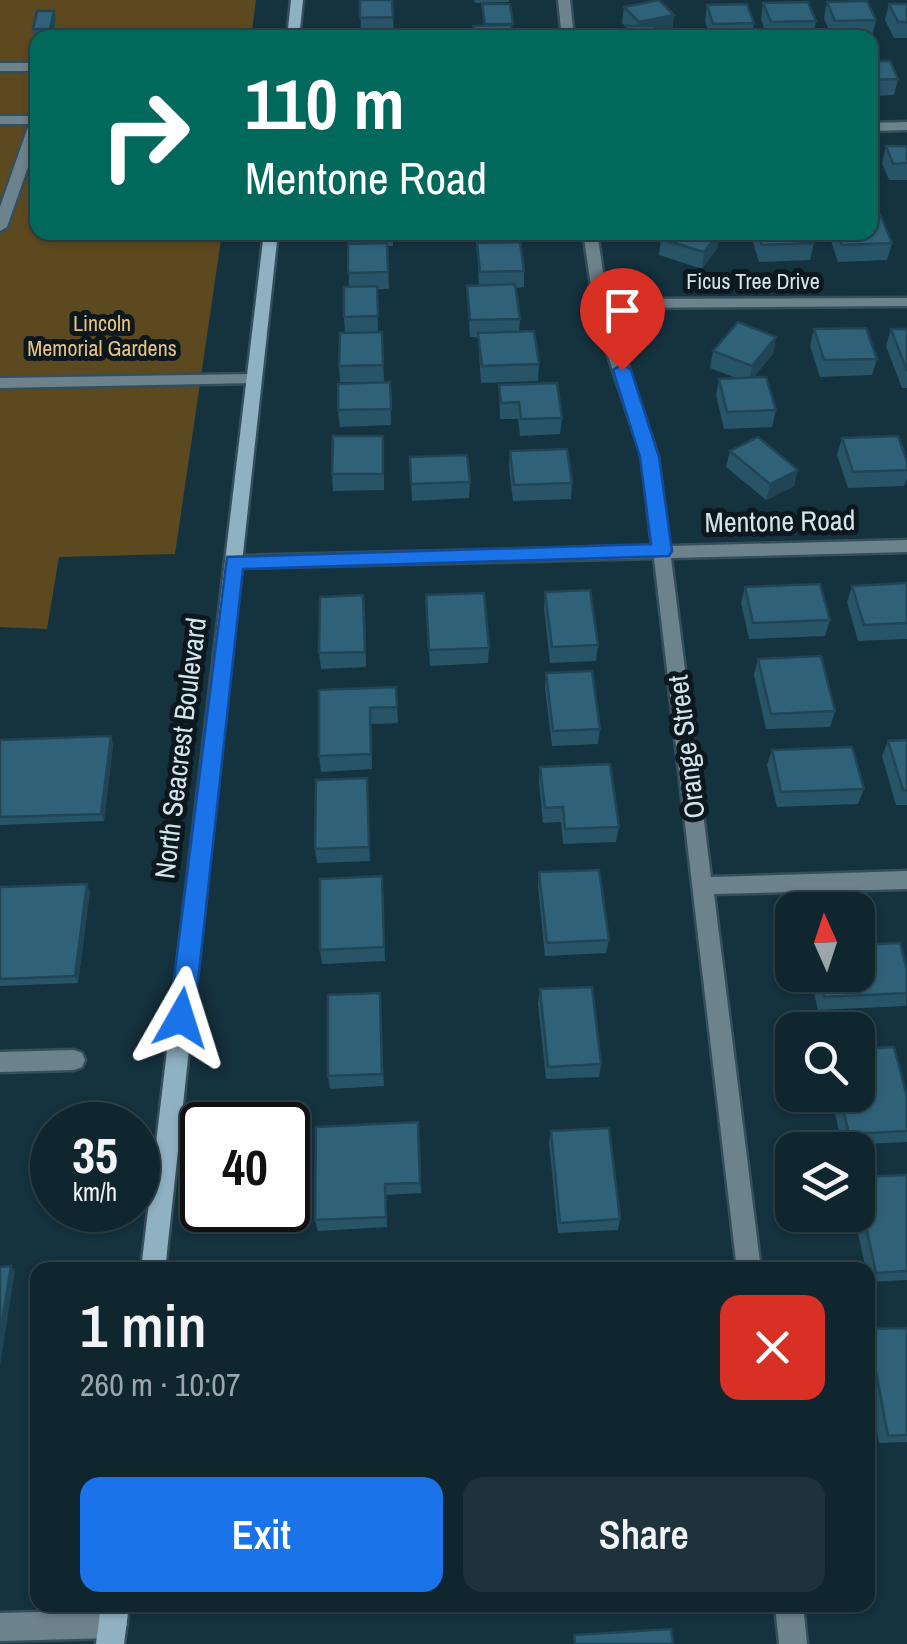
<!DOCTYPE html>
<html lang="en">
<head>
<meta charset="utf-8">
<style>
	body { margin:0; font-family:"Archivo Narrow",sans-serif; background:#1e323b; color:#f1f3f6; height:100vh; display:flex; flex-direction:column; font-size:38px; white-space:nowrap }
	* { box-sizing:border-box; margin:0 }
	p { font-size:32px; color:#9ca5aa }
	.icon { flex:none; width:55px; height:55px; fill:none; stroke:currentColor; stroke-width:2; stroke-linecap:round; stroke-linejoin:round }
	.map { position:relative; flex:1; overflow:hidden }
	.side { position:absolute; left:30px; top:1262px; width:845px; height:350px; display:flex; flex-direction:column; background:#10262f; border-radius:20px; box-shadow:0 2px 8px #0004,0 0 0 2px #30434b }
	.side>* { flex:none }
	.banner { position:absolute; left:30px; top:30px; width:848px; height:210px; border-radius:20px; box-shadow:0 2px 8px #0004,0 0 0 2px #30434b; background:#00695c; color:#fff; overflow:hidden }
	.needle { width:65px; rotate:357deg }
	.buttons { position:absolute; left:775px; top:892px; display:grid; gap:20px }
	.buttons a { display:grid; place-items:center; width:100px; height:100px; border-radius:20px; background:#10262f; box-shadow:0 2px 8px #0004,0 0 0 2px #30434b; font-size:50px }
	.speed { position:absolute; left:30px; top:1102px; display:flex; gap:20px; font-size:50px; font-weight:700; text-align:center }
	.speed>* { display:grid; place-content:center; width:130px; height:130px; border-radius:50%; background:#10262f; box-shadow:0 2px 8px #0004,0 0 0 2px #30434b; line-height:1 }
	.speed small { font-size:25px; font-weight:400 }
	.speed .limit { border:5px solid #111; border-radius:15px; background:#fff; color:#111 }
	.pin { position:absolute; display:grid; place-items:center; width:85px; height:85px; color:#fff; margin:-102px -42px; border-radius:50% 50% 50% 0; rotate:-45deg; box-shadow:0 0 10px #0007 }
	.pin .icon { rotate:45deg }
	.me { position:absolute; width:110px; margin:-55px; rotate:6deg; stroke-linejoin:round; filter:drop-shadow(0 0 8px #0008) }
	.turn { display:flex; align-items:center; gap:35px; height:210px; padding:0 50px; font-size:45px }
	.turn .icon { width:130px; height:130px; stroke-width:2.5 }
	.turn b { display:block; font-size:70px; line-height:85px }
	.round { display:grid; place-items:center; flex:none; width:105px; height:105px; border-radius:20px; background:#1e323b }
	.headline { display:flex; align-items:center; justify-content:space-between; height:170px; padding:0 50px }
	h1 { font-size:60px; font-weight:600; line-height:75px }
	.button { display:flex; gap:20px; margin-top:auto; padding:20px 50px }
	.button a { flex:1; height:115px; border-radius:20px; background:#1a73e8; color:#fff; font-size:40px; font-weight:600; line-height:115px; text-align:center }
	.button a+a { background:#1e323b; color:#f1f3f6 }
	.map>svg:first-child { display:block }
	.green { fill:#5d491f }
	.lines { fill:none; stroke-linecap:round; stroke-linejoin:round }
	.lane-casing { stroke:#344e5b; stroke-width:5 }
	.street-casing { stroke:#344e5b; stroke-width:5 }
	.secondary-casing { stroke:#344e5b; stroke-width:5 }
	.lane { fill:#6c828c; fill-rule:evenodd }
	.street { fill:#6c828c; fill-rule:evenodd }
	.secondary { fill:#8fb1c2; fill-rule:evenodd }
	.wall { fill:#285468 }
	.shaded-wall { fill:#214555 }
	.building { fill:#2f6279; stroke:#214555; stroke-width:2.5 }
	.route { fill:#1a73e8; stroke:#114b97; stroke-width:2.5 }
	.labels { text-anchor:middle; stroke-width:10; stroke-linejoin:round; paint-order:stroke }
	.far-street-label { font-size:22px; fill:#d4e4ed; stroke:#0c181e }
	.far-park-label { font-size:22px; fill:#e7c37e; stroke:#0c181e }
	.street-label { font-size:28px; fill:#d4e4ed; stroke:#0c181e }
</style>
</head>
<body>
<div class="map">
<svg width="907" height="1644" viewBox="0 0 907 1644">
	<rect width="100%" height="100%" fill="#15323f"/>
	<path class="green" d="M0 0H256L251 37 38 38V232L222 233 175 554 59 557 47 629 0 627Z"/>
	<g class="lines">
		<g class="lane-casing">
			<g id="lane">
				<rect x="0" y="63" width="38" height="8"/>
				<path d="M0 116H38V138L7 227 0 231V207L29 124H0Z"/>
				<path d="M254 374 262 379 260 383 0 388V378Z"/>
			</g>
		</g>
		<g class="street-casing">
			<g id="street">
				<path d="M558 0H570L574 38H562Z"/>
				<path d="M907 122V130L870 131V123Z"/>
				<path d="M583 232H597L607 299 907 298V306L609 308 658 457 669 546 907 540V552L671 558 711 877 907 871V889L714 894 761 1270H737L654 558 234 568 225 562 234 556 652 546 642 457 596 320Z"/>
				<path d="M74 1050 82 1053 85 1060 82 1067 74 1070 0 1072V1052Z"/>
				<path d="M775 1605H803L807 1644H779Z"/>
				<path d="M113 1610 123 1614 127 1624 123 1634 113 1638 0 1641V1613Z"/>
			</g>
		</g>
		<g class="secondary-casing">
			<g id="secondary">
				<path d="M291 0H303L299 38H287Z"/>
				<path d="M264 232H278L165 1270H141Z"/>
				<path d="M101 1605H129L124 1644H96Z"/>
			</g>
		</g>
		<use href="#lane" class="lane"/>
		<use href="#street" class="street"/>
		<use href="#secondary" class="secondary"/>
	</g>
	<g class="wall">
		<path d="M360 0H392L394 33 361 34Z"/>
		<path d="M474 0H509V2L475 3Z"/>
		<path d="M827 2 876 20 872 36 832 38 824 18Z"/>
		<path d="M763 3 816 21 813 37 767 38 761 19Z"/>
		<path d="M889 4H907V38H894L885 20Z"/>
		<path d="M707 5 754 23 751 38H710L705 21Z"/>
		<path d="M624 7 674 15 672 31 657 35 681 38H625L626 27 622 23Z"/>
		<path d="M56 19 52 37 35 38 33 29Z"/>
		<path d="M870 61 898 79 894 95 870 96Z"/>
		<path d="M886 146H907V180H889L882 163Z"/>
		<path d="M348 232H393V246H387L389 289H377L378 332H382L384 382H340L339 366 345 333 344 317 349 287Z"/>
		<path d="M488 232H522L521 245 524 271V287L516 288 520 319 519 332 539 364 538 381 481 383 478 337H470L467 286 479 285 477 243H490Z"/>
		<path d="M752 232H810L814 243 810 260 759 262 751 236Z"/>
		<path d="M828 232H870L892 243 887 260 838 262Z"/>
		<path d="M661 239 718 247 702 269 659 255Z"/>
		<path d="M814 329 877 359 872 375 820 377 810 346Z"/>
		<path d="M891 329H907V388H902L886 346Z"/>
		<path d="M776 337 773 354 753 377 776 410 772 427 724 429 716 395 719 379 736 378 710 368 713 351Z"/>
		<path d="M390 382 391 425 340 427 338 410Z"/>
		<path d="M499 385 562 418 560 434 520 436 518 419H500Z"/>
		<path d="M842 438 907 461V479L904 486 848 488 837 455Z"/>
		<path d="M510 451 572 483 571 499 513 501 509 467Z"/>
		<path d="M730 451 794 486 766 500 726 467Z"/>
		<path d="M384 452V490L333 491 332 474Z"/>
		<path d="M410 457 470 482 469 498 412 501Z"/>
		<path d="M907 583V639L858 641 847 602 852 586Z"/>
		<path d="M745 587 830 620 825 636 749 639 741 603Z"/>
		<path d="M545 592 598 645 596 661 550 663 544 608Z"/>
		<path d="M426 595 489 648 488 663 430 666Z"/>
		<path d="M365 611 366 667 321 669 319 653Z"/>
		<path d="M758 659 835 711 830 727 766 729 754 675Z"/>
		<path d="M546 673 600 729 598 744 552 746 545 688Z"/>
		<path d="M396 687 398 723 371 724 372 769 321 772 319 756V690Z"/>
		<path d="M0 740 113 744 104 821 0 825Z"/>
		<path d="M907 740V805H896L882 756 888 741Z"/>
		<path d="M772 750 864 789 858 804 777 807 767 765Z"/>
		<path d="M540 767 619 827 616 842 563 844 561 822 543 823 539 782Z"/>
		<path d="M367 778 370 861 317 863 315 849Z"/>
		<path d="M539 872 609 940 606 953 545 956 538 886Z"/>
		<path d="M0 887 90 891 78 983 0 986Z"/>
		<path d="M383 891 385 961 322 964 320 950Z"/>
		<path d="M907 970 906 1006 818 1010 810 975H858Z"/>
		<path d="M540 989 601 1064 599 1077 546 1079 538 1003Z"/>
		<path d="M380 993 384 1086 330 1089 328 1076Z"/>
		<path d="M831 1095 907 1097V1142L842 1145Z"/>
		<path d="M418 1122 421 1193 386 1195 387 1227 318 1231 315 1220Z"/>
		<path d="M551 1131 620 1219 618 1230 558 1233 549 1142Z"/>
		<path d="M907 1175V1280L868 1282V1270H866L854 1215H858V1177Z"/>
		<path d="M907 1328V1442L879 1443 868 1383V1329Z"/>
	</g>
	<g class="shaded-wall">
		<path d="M54 11 56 19 52 37 50 29Z"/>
		<path d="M674 15 672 31 637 38 639 22Z"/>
		<path d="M720 232H721L718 247 702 269 704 252Z"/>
		<path d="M776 337 773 354 749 383 752 366Z"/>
		<path d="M798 470 794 486 766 500 770 484Z"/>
		<path d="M111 736 113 744 104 821 101 814Z"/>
		<path d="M87 884 90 891 78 983 75 976Z"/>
		<path d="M11 1266 15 1271 0 1366V1334Z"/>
	</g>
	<g class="building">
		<path d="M360 0H392L393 17 360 18Z"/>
		<path d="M659 0 674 15 639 22 624 7Z"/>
		<path d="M867 1 876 20 835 21 827 2Z"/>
		<path d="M808 2 816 21 771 22 763 3Z"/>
		<path d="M482 4H510L513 24H485Z"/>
		<path d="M747 4 754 23 713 24 707 5Z"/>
		<path d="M889 4H907V22H898Z"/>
		<path d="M37 11H54L50 29H33Z"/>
		<path d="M511 25 513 38H474L473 26Z"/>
		<path d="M626 26H655L657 35 680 34 681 38H629Z"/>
		<rect x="359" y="34" width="27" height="4"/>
		<path d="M870 61H890L898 79 870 80Z"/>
		<path d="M886 146H907V163L893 164Z"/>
		<path d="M870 214H880L892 243 842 245 838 232H870Z"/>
		<path d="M666 232H720L704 252 661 239Z"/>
		<path d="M758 232H810L814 243 762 245Z"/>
		<path d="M520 242 524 271 480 272 477 243Z"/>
		<path d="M387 243 388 272 348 273V244Z"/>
		<path d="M515 284 520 319 470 320 467 286Z"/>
		<path d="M377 286 378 316 344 317V287Z"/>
		<path d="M738 322 776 337 752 366 713 351Z"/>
		<path d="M866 328 877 359 824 360 814 329Z"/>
		<path d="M891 329H907V371Z"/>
		<path d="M534 331 539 364 482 366 478 333Z"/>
		<path d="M382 332 383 365 339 366 340 333Z"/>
		<path d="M766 377 776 410 727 412 719 379Z"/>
		<path d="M390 382 391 409 338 410V384Z"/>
		<path d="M557 383 562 418 521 419 519 402 501 403 499 385Z"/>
		<path d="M333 436H383V474H332Z"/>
		<path d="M898 436 907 461V470L853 472 842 438Z"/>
		<path d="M758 437 798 470 770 484 730 451Z"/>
		<path d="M567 449 572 483 514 485 510 451Z"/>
		<path d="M467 455 470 482 411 484 410 457Z"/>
		<path d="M907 583V623L864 625 852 586Z"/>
		<path d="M820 584 830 620 753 623 745 587Z"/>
		<path d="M590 590 598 645 552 647 545 592Z"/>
		<path d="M484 593 489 648 429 650 426 595Z"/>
		<path d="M363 595 365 652 319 653 320 597Z"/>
		<path d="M821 656 835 711 771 714 758 659Z"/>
		<path d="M592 671 600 729 553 731 546 673Z"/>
		<path d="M396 687 397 707 370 708 371 754 319 756V690Z"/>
		<path d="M111 736 101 814 0 817V740Z"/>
		<path d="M907 740V790H903L888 741Z"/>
		<path d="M852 747 864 789 781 792 772 750Z"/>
		<path d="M610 764 619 827 565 829 563 807 545 808 540 767Z"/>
		<path d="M367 778 369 847 315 849 316 780Z"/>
		<path d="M599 870 609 940 547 943 539 872Z"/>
		<path d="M382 876 384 947 320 950V879Z"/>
		<path d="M87 884 75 976 0 979V887Z"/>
		<path d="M900 943 907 970V993L824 997 819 975H858V945Z"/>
		<path d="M592 987 601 1064 548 1067 540 989Z"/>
		<path d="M380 993 382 1074 328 1076V995Z"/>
		<path d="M894 1047 907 1097V1131L849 1134 840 1095H858V1049Z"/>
		<path d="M418 1122 420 1183 385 1184 386 1217 315 1220 316 1127Z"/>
		<path d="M609 1128 620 1219 560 1223 551 1131Z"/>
		<path d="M907 1175V1271L876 1273 858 1189V1177Z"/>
		<path d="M11 1266 0 1334V1267Z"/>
		<path d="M628 1266 629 1270H553Z"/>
		<path d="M907 1328V1435L888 1436 868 1329Z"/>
		<path d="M671 1629 673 1644H575L574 1635Z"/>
	</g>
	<path class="route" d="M622 364 631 370 659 457 672 551 669 556 243 569 194 1018 190 1026 181 1029 172 1026 169 1018 227 557 651 544 640 457 613 370Z"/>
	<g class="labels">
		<g class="far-street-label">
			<text x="753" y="289">Ficus Tree Drive</text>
		</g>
		<g class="far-park-label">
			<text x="102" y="331">Lincoln<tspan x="102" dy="25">Memorial Gardens</tspan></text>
		</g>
		<g class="street-label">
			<text transform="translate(780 521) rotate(-1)" y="10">Mentone Road</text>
			<text transform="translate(686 747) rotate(-97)" y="10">Orange Street</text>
			<text transform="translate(180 748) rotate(-83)" y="10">North Seacrest Boulevard</text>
		</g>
	</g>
</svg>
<div class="buttons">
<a><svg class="needle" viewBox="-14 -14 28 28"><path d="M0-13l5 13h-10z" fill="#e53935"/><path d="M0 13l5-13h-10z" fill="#9ca5aa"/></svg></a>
<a><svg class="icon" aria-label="search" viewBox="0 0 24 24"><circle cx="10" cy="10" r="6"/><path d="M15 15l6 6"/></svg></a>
<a><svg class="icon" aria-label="layers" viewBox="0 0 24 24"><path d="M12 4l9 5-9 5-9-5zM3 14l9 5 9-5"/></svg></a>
</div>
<div class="speed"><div>35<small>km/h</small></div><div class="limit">40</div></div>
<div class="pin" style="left:622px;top:370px;background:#d93025"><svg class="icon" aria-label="arrive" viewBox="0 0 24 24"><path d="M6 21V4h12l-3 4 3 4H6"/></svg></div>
<svg class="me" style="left:181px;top:1018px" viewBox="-20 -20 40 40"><path d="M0-17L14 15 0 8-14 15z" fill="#1a73e8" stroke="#fff" stroke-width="4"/></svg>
<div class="banner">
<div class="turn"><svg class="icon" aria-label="right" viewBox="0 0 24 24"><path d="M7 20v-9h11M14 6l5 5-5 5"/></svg><div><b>110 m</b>Mentone Road</div></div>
</div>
<section class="side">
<div class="headline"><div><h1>1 min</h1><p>260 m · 10:07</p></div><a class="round" style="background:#d93025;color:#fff"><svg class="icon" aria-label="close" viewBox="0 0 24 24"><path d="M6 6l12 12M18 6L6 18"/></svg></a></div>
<div class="button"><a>Exit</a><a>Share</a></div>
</section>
</div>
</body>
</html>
